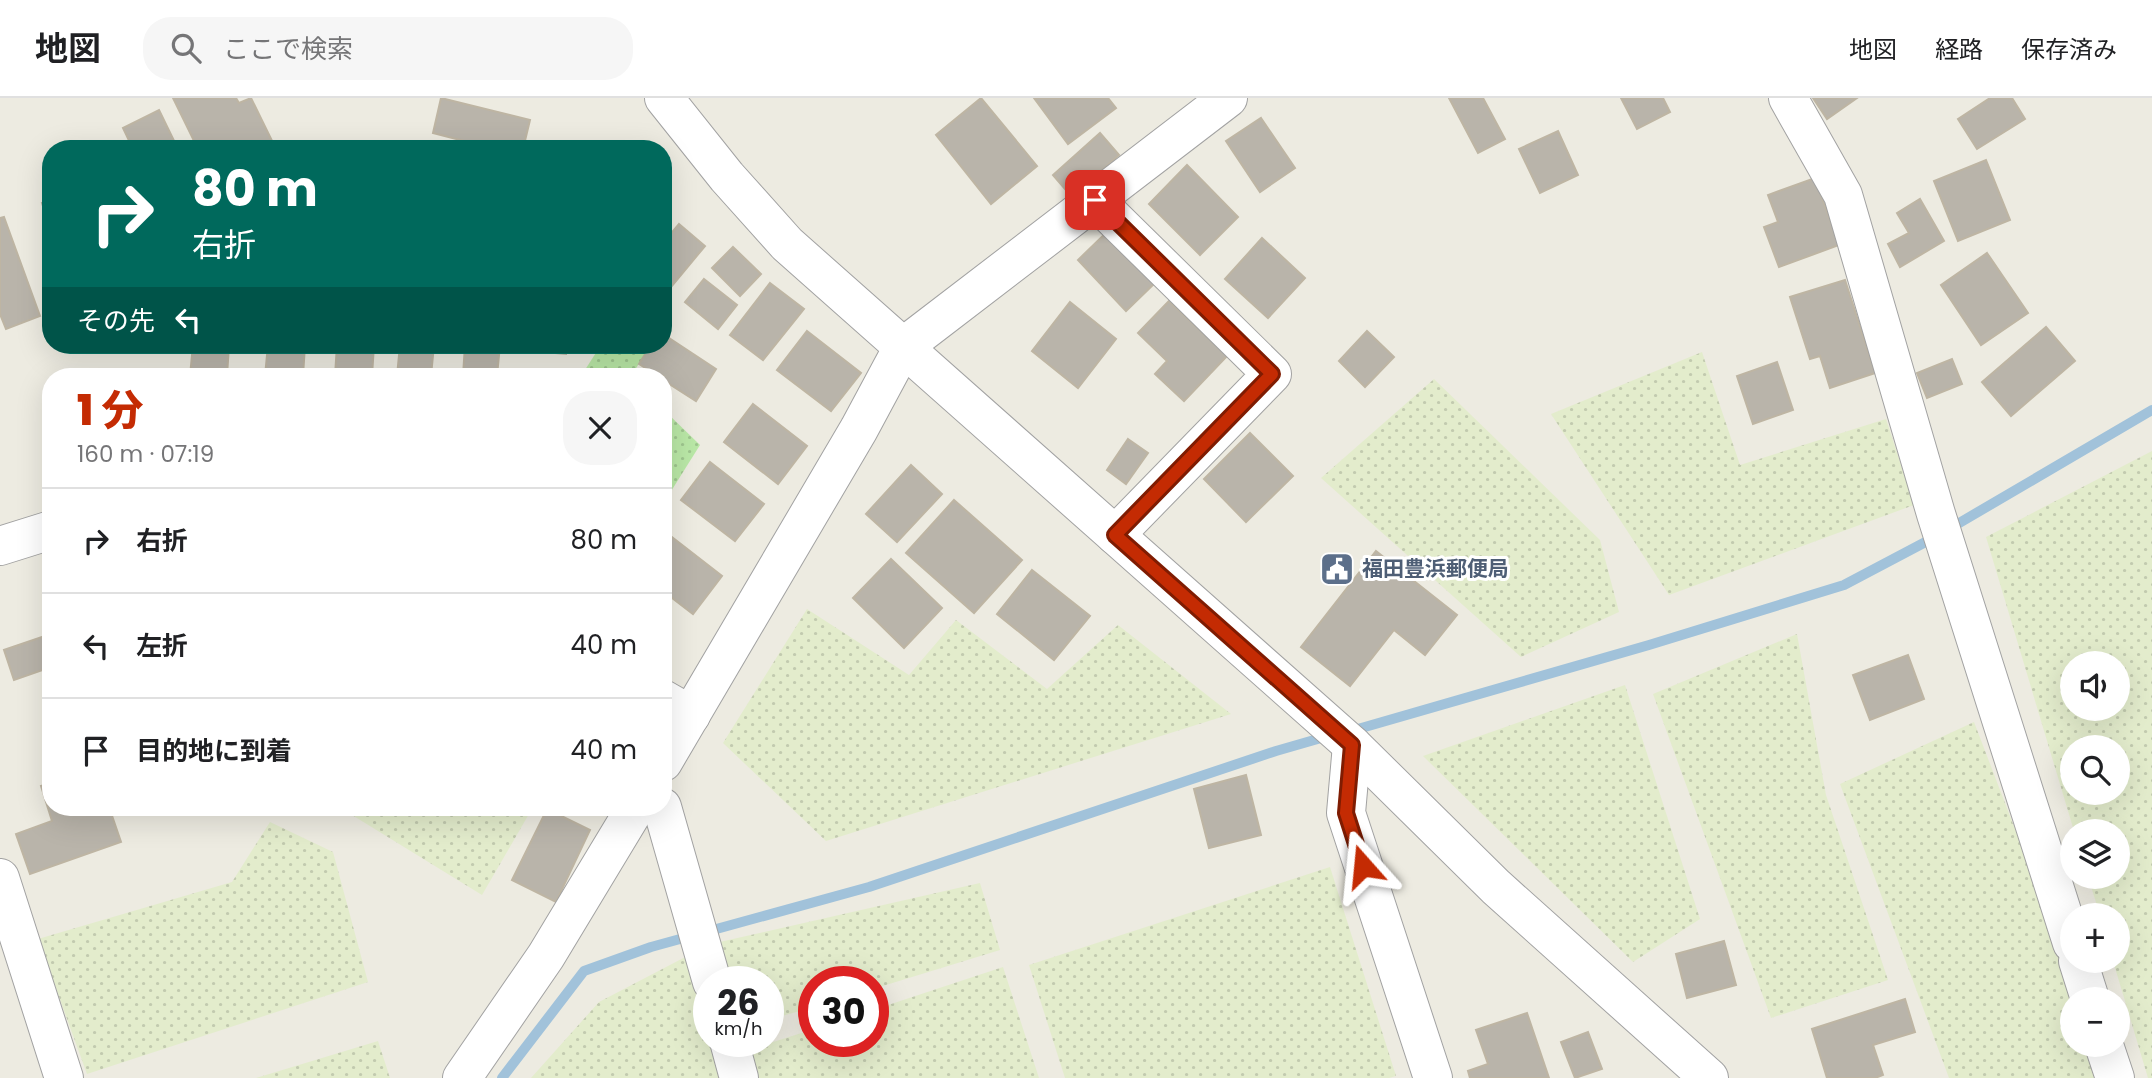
<!DOCTYPE html>
<html lang="ja">
<head>
<meta charset="utf-8">
<style>
	body { margin:0; font-family:Poppins,"Noto Sans JP",sans-serif; background:#f6f6f6; color:#202124; height:100vh; display:flex; flex-direction:column; font-size:26px; white-space:nowrap }
	* { box-sizing:border-box; margin:0 }
	p { font-size:23px; color:#757577 }
	.icon { flex:none; width:38px; height:38px; fill:none; stroke:currentColor; stroke-width:2; stroke-linecap:round; stroke-linejoin:round }
	.map { position:relative; flex:1; overflow:hidden }
	.drawer { position:absolute; left:42px; top:270px; width:630px; height:448px; display:flex; flex-direction:column; background:#fff; border-radius:28px; box-shadow:0 7px 28px #0002 }
	.drawer>* { flex:none }
	.guide { position:absolute; left:42px; top:42px; width:630px; height:214px; border-radius:28px; box-shadow:0 7px 28px #0002; background:#00695c; color:#fff; overflow:hidden }
	.tools { position:absolute; left:2060px; top:553px; display:grid; gap:14px }
	.tools a { display:grid; place-items:center; width:70px; height:70px; border-radius:50%; background:#fff; box-shadow:0 7px 28px #0002; font-size:35px }
	.speed { position:absolute; left:693px; top:868px; display:flex; gap:14px; font-size:35px; font-weight:700; text-align:center }
	.speed>* { display:grid; place-content:center; width:91px; height:91px; border-radius:50%; background:#fff; box-shadow:0 7px 28px #0002; line-height:1 }
	.speed small { font-size:18px; font-weight:400 }
	.speed .limit { border:10px solid #d22; background:#fff; color:#111 }
	.pin { position:absolute; display:grid; place-items:center; width:60px; height:60px; color:#fff; margin:-30px; border-radius:14px; box-shadow:0 4px 10px #0006 }
	.me { position:absolute; width:77px; margin:-38px; rotate:342deg; stroke-linejoin:round; filter:drop-shadow(0 0 5px #0008) }
	.turn { display:flex; align-items:center; gap:24px; height:147px; padding:0 35px; font-size:32px }
	.turn .icon { width:91px; height:91px; stroke-width:2.5 }
	.turn b { display:block; font-size:49px; line-height:60px }
	.then { display:flex; align-items:center; height:66px; padding:0 35px; background:#0003; gap:14px; font-size:26px }
	.round { display:grid; place-items:center; flex:none; width:74px; height:74px; border-radius:28px; background:#f6f6f6 }
	.headline { display:flex; align-items:center; justify-content:space-between; height:119px; padding:0 35px }
	h1 { font-size:42px; font-weight:800; line-height:52px; color:#c42b03 }
	ul { padding:0; list-style:none }
	li { display:flex; align-items:center; gap:21px; height:105px; padding:0 35px; border-top:2px solid #e0e0e0 }
	li div { flex:1 }
	li b { display:block; font-size:26px }
	li em { font-style:normal }
	header { display:flex; align-items:center; gap:42px; box-sizing:border-box; height:98px; padding:0 35px; background:#fff; border-bottom:2px solid #e0e0e0 }
	header strong { font-size:33px }
	nav { display:flex; gap:38px; margin-inline-start:auto; font-size:24px }
	.search { width:490px; height:63px; background:#f6f6f6; display:flex; align-items:center; gap:18px; box-sizing:border-box; padding:0 24px; border-radius:28px; color:#757577; font-size:26px }
	.map>svg:first-child { display:block }
	.farmland { fill:url(#farmland-dots); fill-rule:evenodd }
	.grass { fill:url(#grass-dots) }
	.lines { fill:none; stroke-linecap:round; stroke-linejoin:round }
	.stream { stroke:#a1c2da; stroke-width:10 }
	.building { fill:#b9b4aa; stroke:#beb5a3; stroke-width:2 }
	.minor-casing { stroke:#a2a2a2; stroke-width:40 }
	.minor { stroke:#fff; stroke-width:38 }
	.route-casing { stroke:#7f1c02; stroke-width:18 }
	.route { stroke:#c42b03; stroke-width:12 }
	.labels { text-anchor:middle; stroke-width:6; stroke-linejoin:round; paint-order:stroke }
	.service-label { font-size:21px; font-weight:bold; fill:#4e5e75; stroke:#fff; text-anchor:start }
</style>
</head>
<body>
<header>
<strong>地図</strong>
<div class="search"><svg class="icon" aria-label="search" viewBox="0 0 24 24"><circle cx="10" cy="10" r="6"/><path d="M15 15l6 6"/></svg>ここで検索</div>
<nav><a>地図</a><a>経路</a><a>保存済み</a></nav>
</header>
<div class="map">
<svg width="2152" height="980" viewBox="0 0 2152 980">
	<defs>
		<pattern id="farmland-dots" width="8" height="8" patternUnits="userSpaceOnUse" patternTransform="scale(1.75)"><rect width="8" height="8" fill="#e3eccc"/><path d="M2 2h.1M6 6h.1" fill="none" stroke="#c2caaf" stroke-width="1.8" stroke-linecap="round"/></pattern>
		<pattern id="grass-dots" width="8" height="8" patternUnits="userSpaceOnUse" patternTransform="scale(1.75)"><rect width="8" height="8" fill="#b9e7a6"/><path d="M2 2h.1M6 6h.1" fill="none" stroke="#9ec68e" stroke-width="1.8" stroke-linecap="round"/></pattern>
	</defs>
	<rect width="100%" height="100%" fill="#edebe1"/>
	<g class="farmland">
		<path d="M1702 254 1740 367 1886 321 1914 407 1669 497 1551 316Z"/>
		<path d="M1434 281 1600 442 1619 514 1521 559 1321 380Z"/>
		<path d="M2152 353V980H2148L2113 863H2118V817H2100L2088 779H2118V733H2074L1986 439ZM2118 565V611H2072V565ZM2118 649V695H2072V649Z"/>
		<path d="M807 511 909 577 956 522 1047 591 1118 527 1231 616 826 743 723 645Z"/>
		<path d="M1797 536 1826 697 1888 882 1771 920 1653 596Z"/>
		<path d="M1625 587 1700 821 1633 864 1423 658Z"/>
		<path d="M1974 624 2080 901H2072V947H2098L2110 980H1949L1840 686Z"/>
		<path d="M339 709H533L482 797Z"/>
		<path d="M270 724 333 754 368 884 87 976 38 841 232 784Z"/>
		<path d="M1330 769 1396 978 1389 980H1065L1029 867Z"/>
		<path d="M980 785 1000 852 873 891V884H814V909L768 922V884H712L702 848Z"/>
		<path d="M691 856 709 930V943H712L721 980H531L599 904Z"/>
		<path d="M1003 869 1039 980H739L732 957 814 931V943H873V912Z"/>
		<path d="M378 943 390 980H256Z"/>
	</g>
	<g class="grass">
		<path d="M601 247H651L631 278H581Z"/>
		<path d="M663 311 700 347 663 406Z"/>
	</g>
	<g class="lines">
		<g class="stream">
			<path d="M1949 431 2152 312"/>
			<path d="M1351 633 1649 547 1844 487 1935 439"/>
			<path d="M502 980 584 873 651 849 869 789 1276 653 1328 638"/>
		</g>
	</g>
	<g class="building">
		<path d="M173 0H236L239 5 251 0 276 51H198Z"/>
		<path d="M441 0 530 22 523 51H495L433 35Z"/>
		<path d="M981 0 1037 68 991 106 936 37Z"/>
		<path d="M1034 0H1108L1116 10 1068 46Z"/>
		<path d="M1449 0H1483L1505 41 1478 55Z"/>
		<path d="M1621 0H1663L1670 14 1637 31Z"/>
		<path d="M1813 0H1857L1827 21Z"/>
		<path d="M1990 0H2012L2025 21 1977 51 1958 21Z"/>
		<path d="M159 12 178 51H133L123 30Z"/>
		<path d="M1261 20 1295 70 1260 94 1226 43Z"/>
		<path d="M1558 33 1578 77 1540 95 1519 51Z"/>
		<path d="M1100 35 1119 57 1072 99 1053 77Z"/>
		<path d="M1986 62 2010 122 1958 143 1934 83Z"/>
		<path d="M1187 67 1238 119 1200 157 1149 106Z"/>
		<path d="M1815 80 1839 147 1779 169 1764 129 1778 124 1768 97Z"/>
		<path d="M1920 101 1944 143 1900 169 1888 146 1909 135 1897 115Z"/>
		<path d="M51 102V135L42 105Z"/>
		<path d="M4 119 40 218 6 231 0 216V120Z"/>
		<path d="M679 126 705 148 671 189 663 182V145Z"/>
		<path d="M1109 132 1157 183 1126 213 1078 162Z"/>
		<path d="M1262 140 1305 180 1268 220 1225 181Z"/>
		<path d="M733 149 761 176 740 198 712 170Z"/>
		<path d="M1987 155 2028 215 1981 247 1941 187Z"/>
		<path d="M704 181 737 207 718 231 685 204Z"/>
		<path d="M1845 182 1875 275 1830 290 1820 258 1810 261 1790 199Z"/>
		<path d="M770 185 804 211 763 262 730 237Z"/>
		<path d="M1169 203 1227 258 1184 303 1155 276 1167 263 1138 235Z"/>
		<path d="M1070 204 1116 241 1078 290 1032 253Z"/>
		<path d="M2046 229 2075 263 2011 318 1982 284Z"/>
		<path d="M807 233 861 275 831 313 777 272Z"/>
		<path d="M1367 233 1394 259 1365 289 1339 263Z"/>
		<path d="M663 236 716 271 696 303 663 282V278H658L639 266 651 247H663Z"/>
		<path d="M193 247H229L227 278H190Z"/>
		<path d="M268 247H305L303 278H265Z"/>
		<path d="M337 247H374L372 278H335Z"/>
		<path d="M400 247H434L431 278H397Z"/>
		<path d="M465 247H500L497 278H463Z"/>
		<path d="M532 247H566V256L532 253Z"/>
		<path d="M1952 261 1962 286 1927 300 1917 275Z"/>
		<path d="M1777 264 1793 312 1753 326 1737 278Z"/>
		<path d="M753 306 807 348 778 386 724 344Z"/>
		<path d="M1250 335 1293 378 1246 424 1204 381Z"/>
		<path d="M1128 341 1148 355 1126 386 1107 372Z"/>
		<path d="M710 364 764 406 735 443 681 402Z"/>
		<path d="M911 367 942 396 897 444 866 416Z"/>
		<path d="M954 402 1022 462 974 515 906 455Z"/>
		<path d="M668 436 722 478 693 516 663 493V443Z"/>
		<path d="M1376 453 1457 517 1425 557 1394 532 1350 588 1301 549Z"/>
		<path d="M891 461 942 510 904 550 853 500Z"/>
		<path d="M1032 472 1090 518 1054 562 997 516Z"/>
		<path d="M51 536V569L14 582 4 552Z"/>
		<path d="M1908 557 1924 601 1870 622 1853 577Z"/>
		<path d="M1246 677 1261 737 1209 750 1194 691Z"/>
		<path d="M51 685V709H109L121 744 30 776 16 736 52 723 41 688Z"/>
		<path d="M547 711 590 732 556 804 512 782Z"/>
		<path d="M1724 843 1736 887 1687 900 1676 856Z"/>
		<path d="M1905 901 1915 934 1873 947 1883 977 1875 980H1827L1812 931Z"/>
		<path d="M1527 915 1549 980H1470L1468 973 1488 966 1476 932Z"/>
		<path d="M1588 934 1602 971 1575 980 1561 944Z"/>
	</g>
	<g class="lines">
		<g class="minor-casing">
			<g id="minor">
				<path d="M664 0 727 79 787 146 1352 647 1496 789 1709 980"/>
				<path d="M1788 0 1843 97 1936 416 2072 845"/>
				<path d="M1095 102 1272 276 1115 437"/>
				<path d="M0 448 51 432"/>
				<path d="M663 601 691 617"/>
				<path d="M1352 647 1346 715 1433 980"/>
				<path d="M663 664 859 331 903 249 1228 0"/>
				<path d="M662 709 712 884"/>
				<path d="M0 780 64 980"/>
				<path d="M2078 863 2090 901"/>
				<path d="M729 943 739 980"/>
				<path d="M2104 947 2115 980"/>
				<path d="M462 980 546 858 636 709"/>
			</g>
		</g>
		<use href="#minor" class="minor"/>
	</g>
	<g class="lines">
		<g class="route-casing">
			<path id="route" d="M1095 102 1272 276 1115 437 1352 647 1346 715 1363 768"/>
		</g>
		<use href="#route" class="route"/>
	</g>
	<defs>
		<g id="civic-square" transform="scale(1.75)"><rect x="-9" y="-9" width="18" height="18" rx="4" fill="#5c6f8a" stroke="#fff"/><path d="M-.6-6.5H3V-4.5H.6V-3L4-1V1h2V6H-6V1h2V-1L-.6-3ZM-1.2 2.5V6h2.4V2.5Z" fill="#fff"/></g>
	</defs>
	<g fill-rule="evenodd">
		<use href="#civic-square" x="1337" y="471"/>
	</g>
	<g class="labels">
		<g class="service-label">
			<text x="1362" y="478">福田豊浜郵便局</text>
		</g>
	</g>
</svg>
<div class="tools">
<a><svg class="icon" aria-label="sound" viewBox="0 0 24 24"><path d="M4 9h4l5-4v14l-5-4H4zM17 9q2 3 0 6"/></svg></a>
<a><svg class="icon" aria-label="search" viewBox="0 0 24 24"><circle cx="10" cy="10" r="6"/><path d="M15 15l6 6"/></svg></a>
<a><svg class="icon" aria-label="layers" viewBox="0 0 24 24"><path d="M12 4l9 5-9 5-9-5zM3 14l9 5 9-5"/></svg></a>
<a>+</a>
<a>−</a>
</div>
<div class="speed"><div>26<small>km/h</small></div><div class="limit">30</div></div>
<div class="pin" style="left:1095px;top:102px;background:#d93025"><svg class="icon" aria-label="arrive" viewBox="0 0 24 24"><path d="M6 21V4h12l-3 4 3 4H6"/></svg></div>
<svg class="me" style="left:1363px;top:768px" viewBox="-20 -20 40 40"><path d="M0-17L14 15 0 8-14 15z" fill="#c42b03" stroke="#fff" stroke-width="4"/></svg>
<div class="guide">
<div class="turn"><svg class="icon" aria-label="right" viewBox="0 0 24 24"><path d="M7 20v-9h11M14 6l5 5-5 5"/></svg><div><b>80 m</b>右折</div></div>
<div class="then">その先<svg class="icon" aria-label="left" viewBox="0 0 24 24"><path d="M17 20v-9H6M10 6l-5 5 5 5"/></svg></div>
</div>
<section class="drawer">
<div class="headline"><div><h1>1 分</h1><p>160 m · 07:19</p></div><a class="round"><svg class="icon" aria-label="close" viewBox="0 0 24 24"><path d="M6 6l12 12M18 6L6 18"/></svg></a></div>
<ul>
<li><svg class="icon" aria-label="right" viewBox="0 0 24 24"><path d="M7 20v-9h11M14 6l5 5-5 5"/></svg><div><b>右折</b></div><em>80 m</em></li>
<li><svg class="icon" aria-label="left" viewBox="0 0 24 24"><path d="M17 20v-9H6M10 6l-5 5 5 5"/></svg><div><b>左折</b></div><em>40 m</em></li>
<li><svg class="icon" aria-label="arrive" viewBox="0 0 24 24"><path d="M6 21V4h12l-3 4 3 4H6"/></svg><div><b>目的地に到着</b></div><em>40 m</em></li>
</ul>
</section>
</div>
</body>
</html>
